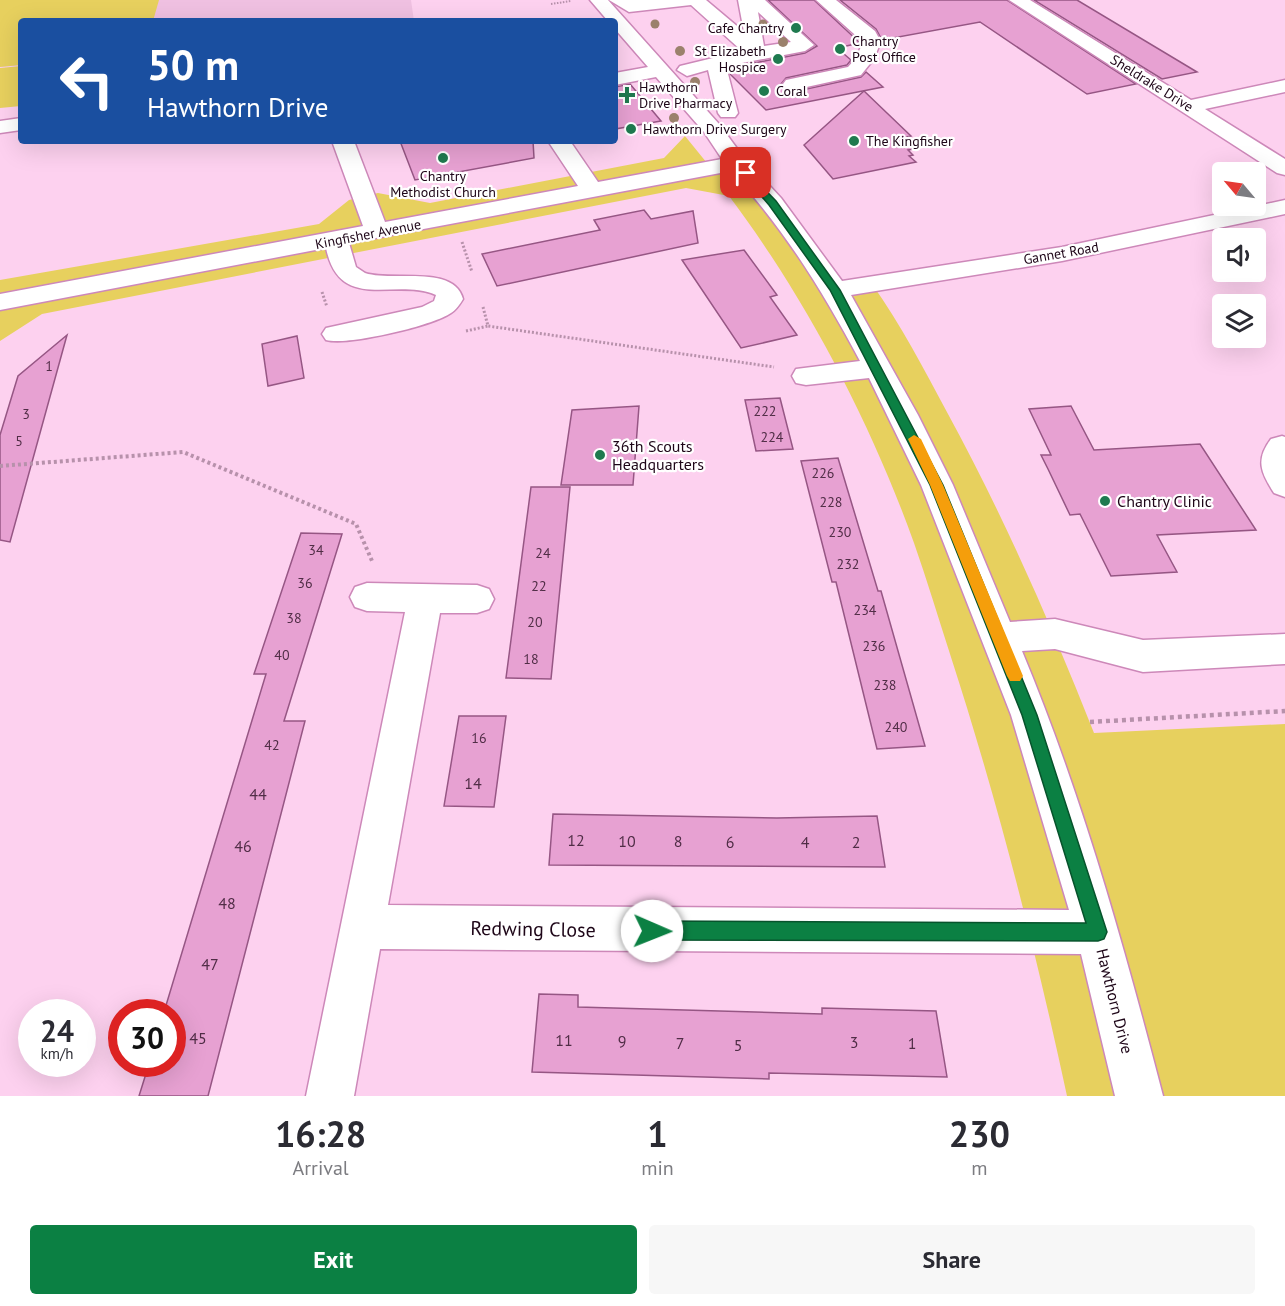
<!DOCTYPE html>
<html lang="en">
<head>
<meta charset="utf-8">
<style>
	body { margin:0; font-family:"PT Sans",sans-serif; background:#f7f7f7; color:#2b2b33; height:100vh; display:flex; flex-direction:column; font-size:22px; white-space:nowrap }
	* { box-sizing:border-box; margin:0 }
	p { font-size:20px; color:#7c7c81 }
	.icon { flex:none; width:33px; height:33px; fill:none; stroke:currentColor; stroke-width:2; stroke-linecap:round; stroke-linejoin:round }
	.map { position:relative; height:1096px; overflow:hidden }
	.details { display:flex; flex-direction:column; background:#fff; flex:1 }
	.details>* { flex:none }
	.top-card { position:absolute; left:18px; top:18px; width:600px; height:126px; border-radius:6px; box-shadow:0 6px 24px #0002; background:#1a4fa0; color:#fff; overflow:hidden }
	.needle { width:39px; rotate:299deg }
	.fabs { position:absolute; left:1212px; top:162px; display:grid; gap:12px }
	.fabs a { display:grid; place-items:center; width:54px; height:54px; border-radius:6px; background:#fff; box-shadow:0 6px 24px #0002; font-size:30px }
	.speed { position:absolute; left:18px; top:999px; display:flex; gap:12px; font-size:30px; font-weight:700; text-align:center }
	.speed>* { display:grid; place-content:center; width:78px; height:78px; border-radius:50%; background:#fff; box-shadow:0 6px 24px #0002; line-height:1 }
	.speed small { font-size:15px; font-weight:400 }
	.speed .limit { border:9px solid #d22; background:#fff; color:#111 }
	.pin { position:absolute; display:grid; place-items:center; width:51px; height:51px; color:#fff; margin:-26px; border-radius:12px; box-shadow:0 3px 9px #0006 }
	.me { position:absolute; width:66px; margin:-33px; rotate:91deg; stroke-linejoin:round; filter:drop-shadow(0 0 4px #0008) }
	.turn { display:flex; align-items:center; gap:21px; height:126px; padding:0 30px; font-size:27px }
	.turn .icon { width:78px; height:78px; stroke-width:2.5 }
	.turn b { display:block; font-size:42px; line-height:51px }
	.eta { display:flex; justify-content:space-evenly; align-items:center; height:102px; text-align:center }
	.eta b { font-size:36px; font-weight:700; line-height:42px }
	.button { display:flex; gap:12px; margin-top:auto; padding:12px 30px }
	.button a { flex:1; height:69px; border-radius:6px; background:#0b8043; color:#fff; font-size:24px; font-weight:700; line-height:69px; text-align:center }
	.button a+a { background:#f7f7f7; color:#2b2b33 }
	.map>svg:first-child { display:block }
	.built { fill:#efc0e1 }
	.green { fill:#e7d05e }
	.building { fill:#e7a1d2; stroke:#965684; stroke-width:1.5 }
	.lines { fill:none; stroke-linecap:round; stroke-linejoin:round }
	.minor-casing { stroke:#cd88b9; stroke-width:3 }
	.path-far3 { stroke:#b791ab; stroke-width:2; stroke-dasharray:1.5 1.5; stroke-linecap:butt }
	.path-far2 { stroke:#b791ab; stroke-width:3; stroke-dasharray:2 2; stroke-linecap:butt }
	.path-far1 { stroke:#b791ab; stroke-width:4; stroke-dasharray:3 3; stroke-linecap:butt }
	.path { stroke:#b791ab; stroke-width:4.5; stroke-dasharray:4 4; stroke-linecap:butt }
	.minor { fill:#fff; fill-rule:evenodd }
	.tree { fill:#9b816c }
	.route { fill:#0b8043; stroke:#07532c; stroke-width:1.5 }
	.slow { fill:#f59e0b }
	.poi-dot { fill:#1f7a4f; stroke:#fff; stroke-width:2 }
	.labels { text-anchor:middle; stroke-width:4.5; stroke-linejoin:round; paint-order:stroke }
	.far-poi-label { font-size:14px; fill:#1e0618; stroke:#fff; text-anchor:start }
	.far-street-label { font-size:14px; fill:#1e0618; stroke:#fff }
	.number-label { font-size:14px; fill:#502d46 }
	.poi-label { font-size:16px; fill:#1e0618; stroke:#fff; text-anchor:start }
	.near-number-label { font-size:16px; fill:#502d46 }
	.street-label { font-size:16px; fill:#1e0618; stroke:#fff }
	.near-street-label { font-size:20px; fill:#1e0618; stroke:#fff }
</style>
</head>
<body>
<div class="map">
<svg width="1285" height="1096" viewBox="0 0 1285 1096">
	<rect width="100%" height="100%" fill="#fdd1ef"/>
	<path class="built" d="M0 0H411L414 21H21V65L0 67Z"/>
	<g class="green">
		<path d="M0 0H159L153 21H21V65L0 67Z"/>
		<path d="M21 66V106L0 108V68Z"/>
		<path d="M685 136 711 168 736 163 835 290 872 284C901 325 924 369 948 414 1004 517 1051 624 1094 733L1285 724V1096H1067C1035 947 997 799 950 654 938 617 927 580 914 543 871 423 806 298 729 196L686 188 42 314 0 341V280L319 224 349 200 378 193 430 203 664 158Z"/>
	</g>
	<g class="building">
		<path d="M768 0H814L860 43 837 48 851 60 847 65 786 78 781 84 784 89 793 92 861 77 866 72 883 87 766 110 730 74 729 68 805 53 817 46Z"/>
		<path d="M840 0H1007L1136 84 1087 94 980 22 882 40 876 29Z"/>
		<path d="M1034 0H1077L1197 72 1162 79Z"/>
		<path d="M630 84 661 121 615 129V87Z"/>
		<path d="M864 91 911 136 901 138 913 149 908 150 913 155 909 156 916 162 833 179 804 145Z"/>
		<path d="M400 141H533L534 158 415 180Z"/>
		<path d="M644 210 651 219 693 211 698 243 497 286 482 254 600 230 594 220Z"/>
		<path d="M744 250 777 295 770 297 797 335 741 348 682 260Z"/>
		<path d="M67 335 10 542 0 540V435L18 376Z"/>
		<path d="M297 336 304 378 268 386 262 344Z"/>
		<path d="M780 398 793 449 756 451 745 400Z"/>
		<path d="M639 406 633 485H561L572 410Z"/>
		<path d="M1071 406 1094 450 1200 444 1256 530 1157 535 1177 572 1111 576 1080 514 1070 515 1048 469 1041 455H1051L1029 409Z"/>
		<path d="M838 458 878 591H881L925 746 877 749 836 582H832L801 461Z"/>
		<path d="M531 487H570L551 679 506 678Z"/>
		<path d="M301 533 342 534 284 721H305L208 1096H139L149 1064H172V1012H164L266 674H254Z"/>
		<path d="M459 716H506L494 807 444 806Z"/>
		<path d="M553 814 777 818 877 816 885 867 549 865Z"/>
		<path d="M539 994 578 995V1007L822 1014V1008L936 1011 947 1077 769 1073V1079L532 1072Z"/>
	</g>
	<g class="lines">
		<g class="minor-casing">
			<g id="minor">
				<path d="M590 0H608L719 124 744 158 781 198 842 281 1062 247 1285 200V214L1062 261 851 295 918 415 953 485 1010 622 1055 619 1143 640 1285 634V664L1143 672 1055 649 1022 651C1082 795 1124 946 1163 1096H1115L1081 954 380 949 354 1096H306L405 612 367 611 355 607 350 597 355 587 367 583 477 585 489 589 494 599 489 609 477 613H440L388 905 1069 910 1011 715 921 485 869 378 806 385 796 383 792 376 796 369 860 361C822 290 785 230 731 171L349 243 356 267 365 273C392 282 454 264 463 299 460 304 456 310 451 313 432 326 347 346 326 340L322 334 326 328 422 307 434 301 436 295C394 277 340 314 326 248L0 310V294L363 226 332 141H354L385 222 578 186 548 141H570L598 182 722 159 704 132 656 77 615 85V73L648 67 615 29V21H608Z"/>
				<path d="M609 0H706L744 32 738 0H765L814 45 805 51 726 66 738 113 735 117H721L718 113 708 70 687 76 677 70 680 66 742 51 691 5 629 12ZM758 12 791 42 764 46Z"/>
				<path d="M816 0H836L875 31 881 42 873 60 861 75 793 90 786 88 783 84 786 80 848 67 856 58 863 42Z"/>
				<path d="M1009 0H1030L1191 100 1285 80V92L1205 109 1285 159V175L1277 173Z"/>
				<path d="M21 118V130L0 133V121Z"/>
				<path d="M1282 436 1285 437V497L1274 493C1261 473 1255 460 1271 439Z"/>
			</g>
		</g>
		<path class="path-far3" d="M551 4 571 1"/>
		<g class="path-far2">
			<path d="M462 242 472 272"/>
			<path d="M322 292 327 307"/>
			<path d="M483 307 488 326 774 367"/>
			<path d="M466 331 488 326"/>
		</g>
		<path class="path-far1" d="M0 466 183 452 356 524 372 561"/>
		<path class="path" d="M1090 722 1285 711"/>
		<use href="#minor" class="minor"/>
	</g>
	<g class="tree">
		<circle cx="655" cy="24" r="4.5"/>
		<circle cx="763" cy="24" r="4.5"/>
		<circle cx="783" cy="42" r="5"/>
		<circle cx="680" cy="51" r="5"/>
		<circle cx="695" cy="82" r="5"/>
		<circle cx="674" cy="118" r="5"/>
	</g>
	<path class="route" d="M746 170 776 201 840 290 943 485 1037 715 1107 932 1104 939 1098 941 652 940 646 937 643 931 646 924 652 921 1086 923 1022 715 930 485 830 290 769 205 743 175 741 173Z"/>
	<path class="slow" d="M914 435 921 439 943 485 1023 676 1020 681H1010L1007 676 930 485 908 439Z"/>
	<g class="poi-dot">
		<circle cx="796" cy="28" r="6"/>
		<circle cx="840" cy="49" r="6"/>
		<circle cx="778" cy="59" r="6"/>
		<circle cx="764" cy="91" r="6"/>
		<path d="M624 86h6v6h6v6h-6v6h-6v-6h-6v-6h6z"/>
		<circle cx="631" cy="129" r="6"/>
		<circle cx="854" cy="141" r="6"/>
		<circle cx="443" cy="158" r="6"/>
		<circle cx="600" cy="455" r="6"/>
		<circle cx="1105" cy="501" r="6"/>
	</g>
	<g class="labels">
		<g class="far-poi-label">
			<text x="784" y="33" text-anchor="end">Cafe Chantry</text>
			<text x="852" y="46">Chantry<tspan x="852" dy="16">Post Office</tspan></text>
			<text x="766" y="56" text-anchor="end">St Elizabeth<tspan x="766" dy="16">Hospice</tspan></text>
			<text x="639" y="92">Hawthorn<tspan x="639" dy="16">Drive Pharmacy</tspan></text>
			<text x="776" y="96">Coral</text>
			<text x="643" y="134">Hawthorn Drive Surgery</text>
			<text x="866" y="146">The Kingfisher</text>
			<text x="443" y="181" text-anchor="middle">Chantry<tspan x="443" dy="16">Methodist Church</tspan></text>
		</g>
		<g class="far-street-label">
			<text transform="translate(1152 83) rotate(32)" y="5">Sheldrake Drive</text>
			<text transform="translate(368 234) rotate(-11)" y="5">Kingfisher Avenue</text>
			<text transform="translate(1061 253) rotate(-10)" y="5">Gannet Road</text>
		</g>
		<g class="number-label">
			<text x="49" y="371">1</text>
			<text x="765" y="416">222</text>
			<text x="26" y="419">3</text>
			<text x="772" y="442">224</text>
			<text x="19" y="446">5</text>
			<text x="823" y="478">226</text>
			<text x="831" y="507">228</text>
			<text x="840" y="537">230</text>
			<text x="316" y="555">34</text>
			<text x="543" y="558">24</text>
			<text x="848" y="569">232</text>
			<text x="305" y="588">36</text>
			<text x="539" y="591">22</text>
			<text x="865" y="615">234</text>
			<text x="294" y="623">38</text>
			<text x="535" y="627">20</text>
			<text x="874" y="651">236</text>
			<text x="282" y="660">40</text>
			<text x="531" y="664">18</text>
			<text x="885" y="690">238</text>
			<text x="896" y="732">240</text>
			<text x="479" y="743">16</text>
			<text x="272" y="750">42</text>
		</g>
		<g class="poi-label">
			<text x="612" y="452">36th Scouts<tspan x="612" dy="18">Headquarters</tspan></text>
			<text x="1117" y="507">Chantry Clinic</text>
		</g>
		<g class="near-number-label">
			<text x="473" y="789">14</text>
			<text x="258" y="800">44</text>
			<text x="576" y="846">12</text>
			<text x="627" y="847">10</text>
			<text x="678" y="847">8</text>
			<text x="730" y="848">6</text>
			<text x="805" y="848">4</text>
			<text x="856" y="848">2</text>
			<text x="243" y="852">46</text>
			<text x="227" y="909">48</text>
			<text x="210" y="970">47</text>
			<text x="198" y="1044">45</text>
			<text x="564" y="1046">11</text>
			<text x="622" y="1047">9</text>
			<text x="854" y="1048">3</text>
			<text x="680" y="1049">7</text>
			<text x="912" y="1049">1</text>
			<text x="738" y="1051">5</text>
		</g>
		<g class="street-label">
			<text transform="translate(1115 1001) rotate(76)" y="6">Hawthorn Drive</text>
		</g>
		<g class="near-street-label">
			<text transform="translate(533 929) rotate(1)" y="7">Redwing Close</text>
		</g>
	</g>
</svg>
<div class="fabs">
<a><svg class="needle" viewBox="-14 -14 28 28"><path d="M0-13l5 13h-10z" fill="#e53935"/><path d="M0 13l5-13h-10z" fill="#7c7c81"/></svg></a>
<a><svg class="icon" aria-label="sound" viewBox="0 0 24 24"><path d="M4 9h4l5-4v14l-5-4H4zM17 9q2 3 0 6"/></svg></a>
<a><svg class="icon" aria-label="layers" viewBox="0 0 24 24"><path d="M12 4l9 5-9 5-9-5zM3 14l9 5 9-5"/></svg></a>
</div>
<div class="speed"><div>24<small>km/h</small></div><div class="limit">30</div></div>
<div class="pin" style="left:746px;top:173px;background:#d93025"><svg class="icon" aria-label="arrive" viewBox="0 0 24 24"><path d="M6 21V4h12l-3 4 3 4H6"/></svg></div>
<svg class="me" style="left:652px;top:931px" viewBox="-20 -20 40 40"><circle r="19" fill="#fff"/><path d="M0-13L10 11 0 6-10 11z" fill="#0b8043"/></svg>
<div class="top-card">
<div class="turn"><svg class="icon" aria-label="left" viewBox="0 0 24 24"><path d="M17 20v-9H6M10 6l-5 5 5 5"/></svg><div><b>50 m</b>Hawthorn Drive</div></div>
</div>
</div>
<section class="details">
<div class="eta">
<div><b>16:28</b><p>Arrival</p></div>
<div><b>1</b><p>min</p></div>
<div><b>230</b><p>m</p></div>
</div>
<div class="button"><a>Exit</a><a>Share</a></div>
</section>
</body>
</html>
